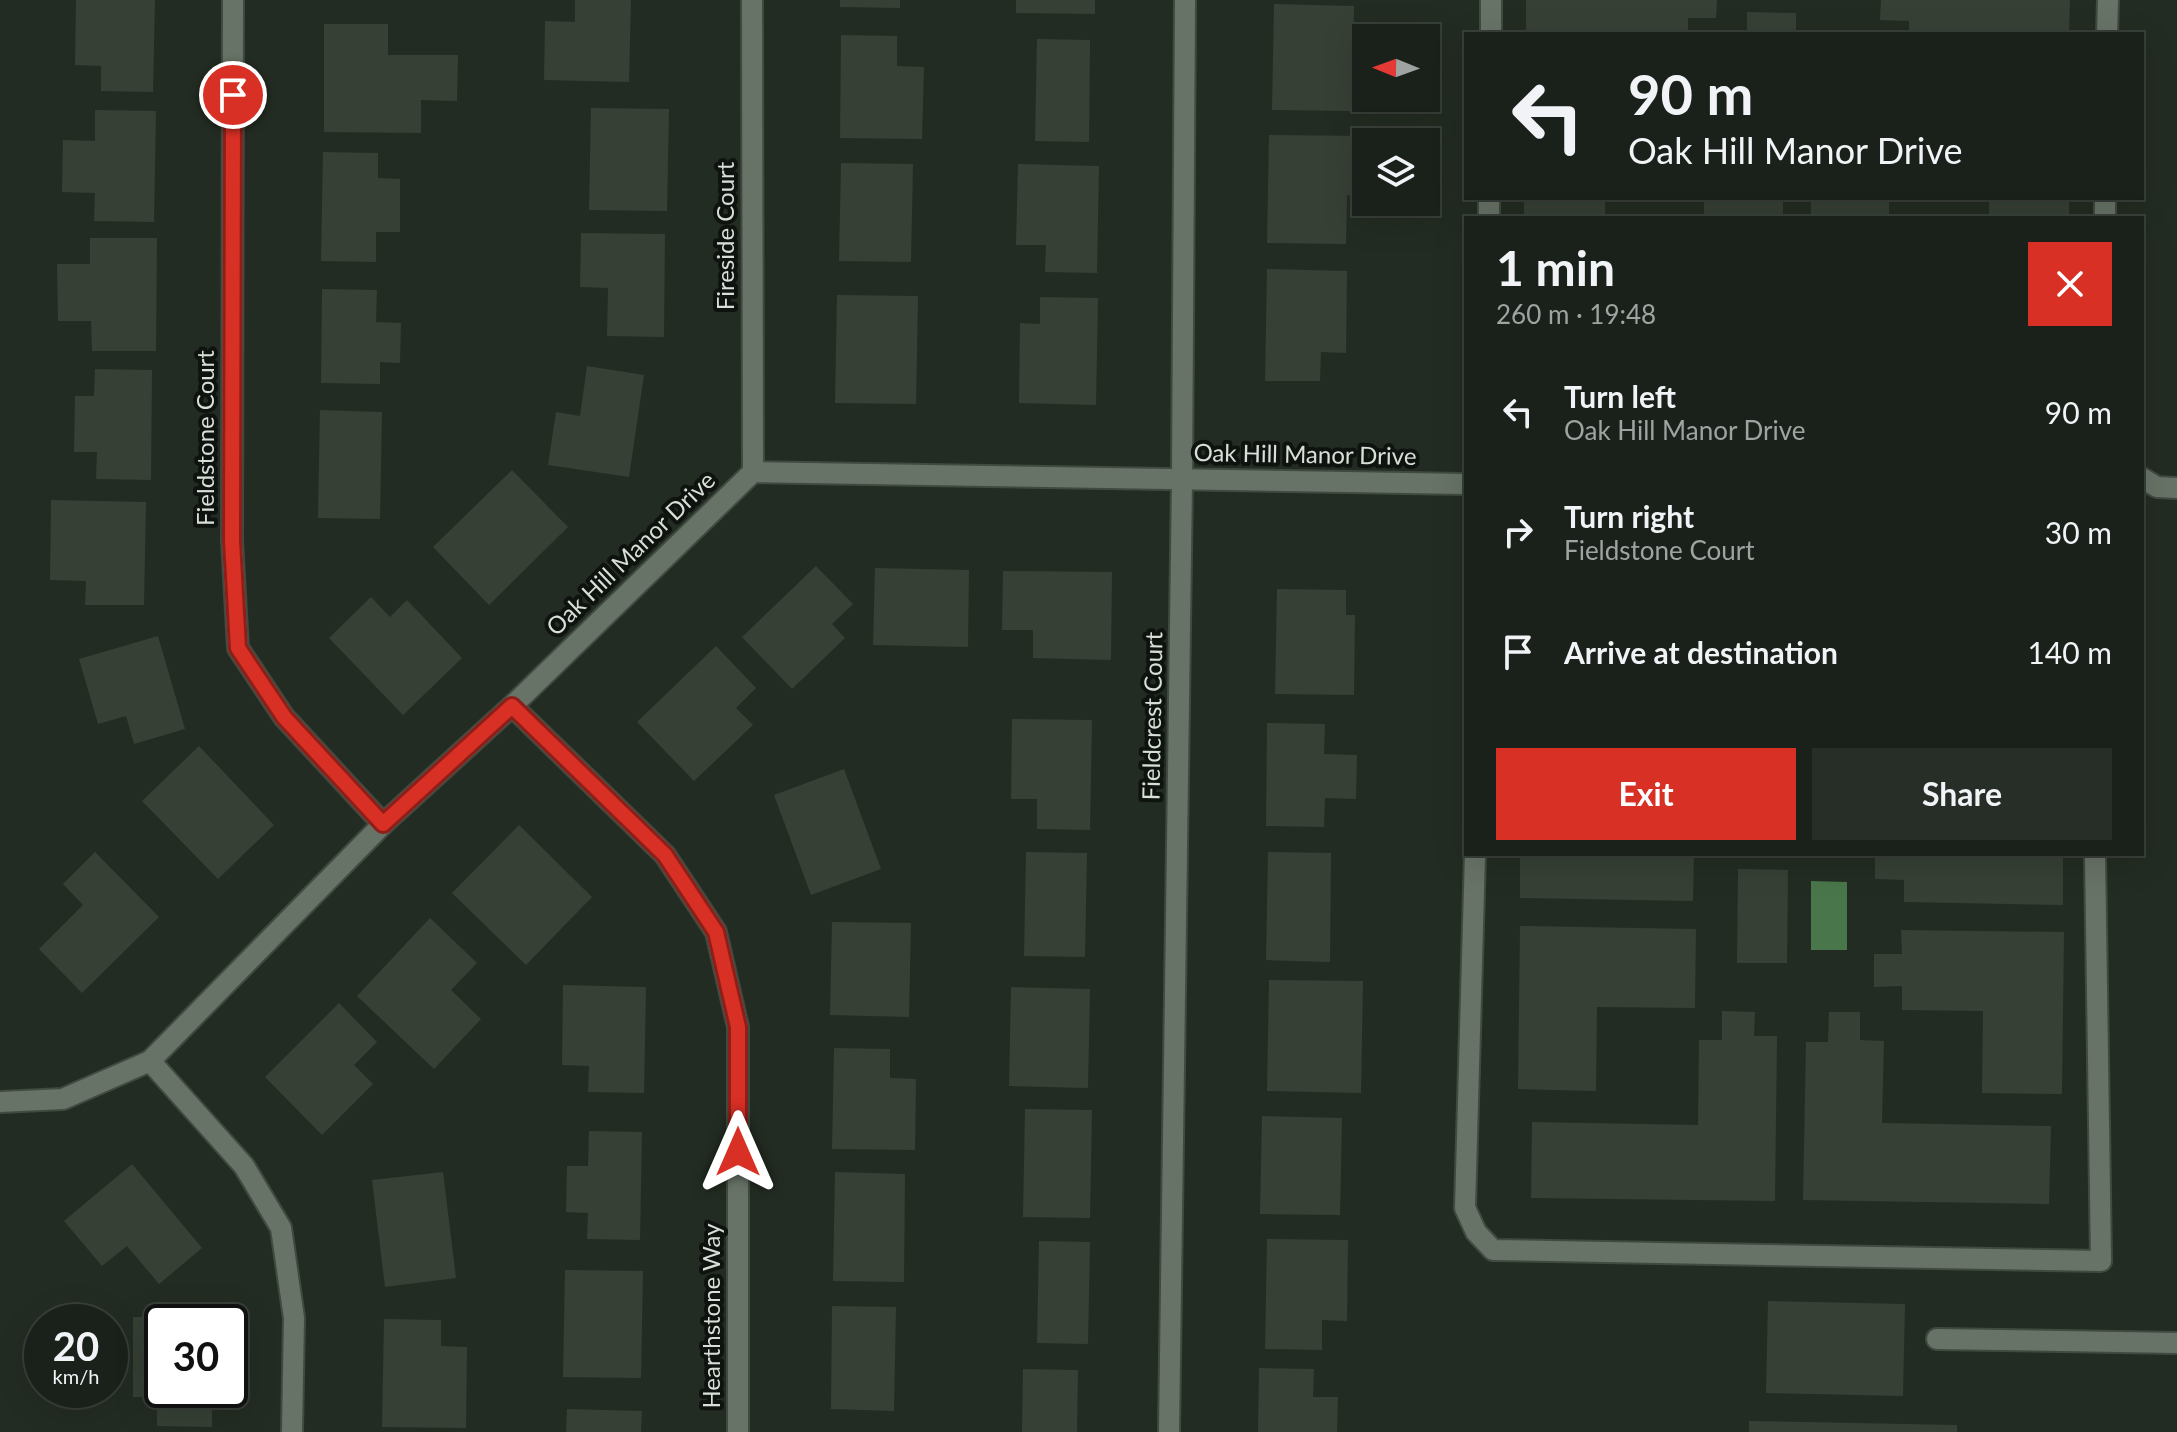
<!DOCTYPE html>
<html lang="en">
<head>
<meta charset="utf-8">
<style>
	body { margin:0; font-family:Lato,sans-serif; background:#272e27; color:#f1f3f6; height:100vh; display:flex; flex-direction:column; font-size:30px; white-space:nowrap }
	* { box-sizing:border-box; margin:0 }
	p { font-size:26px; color:#9fa3a2 }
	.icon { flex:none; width:44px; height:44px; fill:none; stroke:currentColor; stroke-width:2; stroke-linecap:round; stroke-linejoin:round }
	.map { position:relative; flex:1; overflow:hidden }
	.drawer { position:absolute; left:1464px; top:216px; width:680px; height:640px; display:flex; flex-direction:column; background:#1a211a; border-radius:0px; box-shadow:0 8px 32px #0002,0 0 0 2px #383e39 }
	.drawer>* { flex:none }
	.hud { position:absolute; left:1464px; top:32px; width:680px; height:168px; border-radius:0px; box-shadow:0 8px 32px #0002,0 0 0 2px #383e39; background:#1a211a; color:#f1f3f6; overflow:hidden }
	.needle { width:52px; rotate:271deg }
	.buttons { position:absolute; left:1352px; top:24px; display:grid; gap:16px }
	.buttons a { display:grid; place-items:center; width:88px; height:88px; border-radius:0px; background:#1a211a; box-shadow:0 8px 32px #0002,0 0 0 2px #383e39; font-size:40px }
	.speed { position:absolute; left:24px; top:1304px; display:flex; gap:16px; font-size:40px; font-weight:700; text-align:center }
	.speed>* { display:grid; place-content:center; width:104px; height:104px; border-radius:50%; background:#1a211a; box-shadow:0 8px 32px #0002,0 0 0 2px #383e39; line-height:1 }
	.speed small { font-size:20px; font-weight:400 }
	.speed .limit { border:4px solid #111; border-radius:12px; background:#fff; color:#111 }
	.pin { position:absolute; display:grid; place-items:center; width:68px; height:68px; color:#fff; margin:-34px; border:4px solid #fff; border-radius:50%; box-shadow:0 2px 8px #0007 }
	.me { position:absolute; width:88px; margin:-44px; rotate:0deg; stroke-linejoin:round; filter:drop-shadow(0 0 6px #0008) }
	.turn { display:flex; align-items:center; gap:28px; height:168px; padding:0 32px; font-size:36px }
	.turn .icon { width:104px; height:104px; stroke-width:2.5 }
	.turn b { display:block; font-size:56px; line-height:68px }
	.round { display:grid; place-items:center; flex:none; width:84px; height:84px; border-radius:0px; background:#272e27 }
	.summary { display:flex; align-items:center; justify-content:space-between; height:136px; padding:0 32px }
	h1 { font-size:48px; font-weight:700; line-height:60px }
	.button { display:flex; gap:16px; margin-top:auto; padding:16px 32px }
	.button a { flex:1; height:92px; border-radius:0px; background:#d93025; color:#fff; font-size:32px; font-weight:700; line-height:92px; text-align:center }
	.button a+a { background:#272e27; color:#f1f3f6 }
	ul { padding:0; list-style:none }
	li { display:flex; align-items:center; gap:24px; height:120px; padding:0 32px }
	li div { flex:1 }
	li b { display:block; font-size:30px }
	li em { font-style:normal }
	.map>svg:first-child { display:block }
	.water { fill:#49764a }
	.building { fill:#364035 }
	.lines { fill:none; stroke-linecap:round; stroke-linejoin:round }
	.service-casing { stroke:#414a41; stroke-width:24 }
	.minor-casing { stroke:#414a41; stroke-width:24 }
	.service { stroke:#687367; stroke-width:20 }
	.minor { stroke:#687367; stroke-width:20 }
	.route-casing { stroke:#8d1f18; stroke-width:20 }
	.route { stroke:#d93025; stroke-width:14 }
	.labels { text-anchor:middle; stroke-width:8; stroke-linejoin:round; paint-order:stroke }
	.street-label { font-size:24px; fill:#d8dfd8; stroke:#0f130f }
</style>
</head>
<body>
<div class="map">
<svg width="2177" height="1432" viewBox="0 0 2177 1432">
	<rect width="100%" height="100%" fill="#232c22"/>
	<path class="water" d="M1811 881 1847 882V950H1811Z"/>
	<g class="building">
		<path d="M76 0H155L153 92 101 91V66L75 65Z"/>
		<path d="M575 0H631L629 82 544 80 545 21 575 22Z"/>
		<path d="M840 0H900V8L840 7Z"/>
		<path d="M1016 0H1095V14L1016 13Z"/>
		<path d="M1526 0H1717L1716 18H1688V34H1526Z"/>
		<path d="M1881 0H2070L2069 34H1909V21L1880 20Z"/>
		<path d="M1274 4 1354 6 1352 111 1272 110Z"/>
		<path d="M1747 12 1796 13V34H1747Z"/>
		<path d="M324 24H388V55H458L457 101 421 100V133L324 132Z"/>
		<path d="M841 35 897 36V66L924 67 922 139 840 138Z"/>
		<path d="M1037 39 1090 40 1089 142 1035 141Z"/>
		<path d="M591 108 669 109 667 211 589 210Z"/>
		<path d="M95 110 156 111 154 222 94 221 95 193 62 192 63 140 95 141Z"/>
		<path d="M1269 135 1368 136 1366 195H1347L1346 244 1267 243Z"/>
		<path d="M323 152 378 153V178L400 179V232H376V262L321 261Z"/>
		<path d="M841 163 913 164 911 262 839 261Z"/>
		<path d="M1018 164 1099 166 1097 273 1045 272 1046 245H1016Z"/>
		<rect x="1524" y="198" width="81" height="20"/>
		<rect x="1704" y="198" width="79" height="20"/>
		<rect x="1811" y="198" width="78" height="20"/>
		<rect x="1989" y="198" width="80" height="20"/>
		<path d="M581 233 665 234 664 337 607 336 608 288 580 287Z"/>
		<path d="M90 238H157L156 351H92L91 321H58L57 264H90Z"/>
		<path d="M1267 269 1347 271 1346 353 1321 352 1320 381H1265Z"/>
		<path d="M322 289 377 290 376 322 401 323 400 363 380 362V384L321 383Z"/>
		<path d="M837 295 918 296 916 404 835 403Z"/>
		<path d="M1040 297 1098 298 1096 405 1019 403 1020 323 1040 324Z"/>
		<path d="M587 366 644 375 629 477 548 465 556 412 580 416Z"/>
		<path d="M95 369 152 370 151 480 96 479 97 452H74L75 396H94Z"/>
		<path d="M320 410 382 412 380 519 318 518Z"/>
		<path d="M512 470 568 527 489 605 433 547Z"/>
		<path d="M51 500 146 502 144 605H85L86 581 50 580Z"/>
		<path d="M816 566 853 604 832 624 845 638 792 689 742 637Z"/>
		<path d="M875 568 969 570 968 647 873 645Z"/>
		<path d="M1003 571 1112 572 1111 660 1033 658V630H1002Z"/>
		<path d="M1277 589 1346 590V615H1355L1354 695 1275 694Z"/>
		<path d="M371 597 390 617 407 600 462 658 403 715 329 638Z"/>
		<path d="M158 636 185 729 134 744 126 716 98 724 79 659Z"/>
		<path d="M716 646 756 688 736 708 753 725 694 781 637 722Z"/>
		<path d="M1012 719 1092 720 1090 830 1037 829V799H1011Z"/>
		<path d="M1267 723 1325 724 1324 754 1357 755 1356 799 1325 798 1324 827 1266 826Z"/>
		<path d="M199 746 274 825 218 879 142 801Z"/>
		<path d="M844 769 881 869 811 895 774 795Z"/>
		<path d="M519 825 592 897 526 965 452 893Z"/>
		<path d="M95 852 159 917 82 993 39 949 83 905 63 884Z"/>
		<path d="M1026 852 1087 853 1085 957 1024 956Z"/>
		<path d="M1268 852 1331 853 1330 962 1266 960Z"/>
		<path d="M1520 854H1694L1693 901 1520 898Z"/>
		<path d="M1875 854H2063V905L1904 902V880L1875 879Z"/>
		<path d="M1738 869 1788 870 1787 963H1737Z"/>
		<path d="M430 918 477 963 451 990 481 1019 434 1069 357 996Z"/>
		<path d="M832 922 911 923 909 1017 830 1015Z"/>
		<path d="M1520 926 1696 929 1695 1008 1597 1007 1596 1091 1518 1089Z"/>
		<path d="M1901 930 2064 932 2062 1094 1982 1093 1983 1011 1902 1010V986L1874 987V954H1902Z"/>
		<path d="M1269 980 1363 981 1361 1093 1267 1091Z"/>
		<path d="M563 985 646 987 644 1093 588 1092 589 1066 562 1065Z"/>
		<path d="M1011 987 1090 989 1088 1088 1009 1086Z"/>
		<path d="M339 1003 377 1042 354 1065 373 1084 322 1135 265 1077Z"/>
		<path d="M1722 1011 1755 1012 1754 1036H1777L1775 1201 1531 1198 1532 1122 1698 1125 1699 1040H1722Z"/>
		<path d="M1829 1012H1860V1040L1884 1041 1882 1123 2051 1126 2049 1204 1803 1200 1806 1042H1828Z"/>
		<path d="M834 1048 890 1049V1078L916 1079 915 1150 832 1149Z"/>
		<path d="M1025 1109 1092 1110 1090 1218 1023 1217Z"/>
		<path d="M1262 1116 1342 1118 1340 1215 1260 1214Z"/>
		<path d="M589 1131 642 1132 640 1240 587 1239 588 1213 566 1212 567 1166H588Z"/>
		<path d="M132 1164 202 1248 159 1284 127 1246 102 1266 64 1221Z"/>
		<path d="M443 1172 456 1278 385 1287 372 1180Z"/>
		<path d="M835 1172 905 1174 904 1282 833 1281Z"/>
		<path d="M1267 1239 1348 1240 1347 1321 1322 1320V1350L1265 1349Z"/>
		<path d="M1039 1241 1090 1242 1088 1344 1037 1343Z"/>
		<path d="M565 1270 643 1271 641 1378 563 1377Z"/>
		<path d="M1768 1301 1905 1304 1903 1396 1766 1393Z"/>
		<path d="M832 1306 896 1307 894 1411 831 1409Z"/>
		<path d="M133 1317H213V1322H162V1390H212V1427L157 1426V1397H133Z"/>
		<path d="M384 1319 441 1320V1346L467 1347 466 1428 382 1427Z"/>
		<path d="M1259 1368 1314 1369 1313 1397H1338L1337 1432H1258Z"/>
		<path d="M1023 1369 1078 1370 1077 1432H1022Z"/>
		<path d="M567 1409 642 1411 641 1432H566Z"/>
		<path d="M1749 1421 1957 1425V1432H1749Z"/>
	</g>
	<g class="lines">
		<g class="service-casing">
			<g id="service">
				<path d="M1491 34V0"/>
				<path d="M2107 34 2108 0"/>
				<path d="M1489 218V198"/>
				<path d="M2105 218V198"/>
				<path d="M1475 854 1465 1208 1476 1232 1493 1250 2101 1261 2095 854"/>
				<path d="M1937 1339 2177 1343"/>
			</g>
		</g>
		<g class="minor-casing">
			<g id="minor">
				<path d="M233 0 232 541 238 648 284 717 383 824"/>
				<path d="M752 0 753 472"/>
				<path d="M2142 478 2157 487 2177 488"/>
				<path d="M512 706 665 855 716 932 738 1027V1432"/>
				<path d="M150 1061 244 1166 281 1228 294 1318 292 1432"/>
				<path d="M0 1102 63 1099 150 1061 383 824 512 706 753 472 1466 484"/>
				<path d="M1169 1432 1182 480 1185 0"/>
			</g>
		</g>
		<use href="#service" class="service"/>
		<use href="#minor" class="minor"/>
	</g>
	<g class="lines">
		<g class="route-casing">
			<path id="route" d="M233 95 232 541 238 648 284 717 383 824 512 706 665 855 716 932 738 1027V1152"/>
		</g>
		<use href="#route" class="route"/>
	</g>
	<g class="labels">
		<g class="street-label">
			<text transform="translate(726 236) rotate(-90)" y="8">Fireside Court</text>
			<text transform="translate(206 438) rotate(-90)" y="8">Fieldstone Court</text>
			<text transform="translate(1305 455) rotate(1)" y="8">Oak Hill Manor Drive</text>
			<text transform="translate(631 554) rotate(-44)" y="8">Oak Hill Manor Drive</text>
			<text transform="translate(1153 716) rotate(-89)" y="8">Fieldcrest Court</text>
			<text transform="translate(712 1316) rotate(-90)" y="8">Hearthstone Way</text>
		</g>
	</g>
</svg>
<div class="buttons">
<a><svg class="needle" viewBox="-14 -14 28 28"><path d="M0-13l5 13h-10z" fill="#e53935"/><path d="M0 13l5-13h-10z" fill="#9fa3a2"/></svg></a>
<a><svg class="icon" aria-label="layers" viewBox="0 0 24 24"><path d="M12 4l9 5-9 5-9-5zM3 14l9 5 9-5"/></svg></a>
</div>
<div class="speed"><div>20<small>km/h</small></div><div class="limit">30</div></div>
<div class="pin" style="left:233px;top:95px;background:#d93025"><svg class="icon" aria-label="arrive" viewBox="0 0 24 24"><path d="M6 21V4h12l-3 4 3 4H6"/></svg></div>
<svg class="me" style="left:738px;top:1152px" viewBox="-20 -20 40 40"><path d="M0-17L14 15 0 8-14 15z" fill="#d93025" stroke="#fff" stroke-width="4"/></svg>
<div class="hud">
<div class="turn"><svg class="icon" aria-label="left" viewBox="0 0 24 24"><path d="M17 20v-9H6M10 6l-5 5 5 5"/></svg><div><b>90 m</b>Oak Hill Manor Drive</div></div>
</div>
<section class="drawer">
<div class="summary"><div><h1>1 min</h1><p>260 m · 19:48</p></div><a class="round" style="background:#d93025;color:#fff"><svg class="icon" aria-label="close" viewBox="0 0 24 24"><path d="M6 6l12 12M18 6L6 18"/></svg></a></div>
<ul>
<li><svg class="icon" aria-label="left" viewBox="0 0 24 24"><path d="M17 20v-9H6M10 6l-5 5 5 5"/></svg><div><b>Turn left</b><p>Oak Hill Manor Drive</p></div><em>90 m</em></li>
<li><svg class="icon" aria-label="right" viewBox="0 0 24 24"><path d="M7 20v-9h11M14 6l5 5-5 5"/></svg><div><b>Turn right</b><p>Fieldstone Court</p></div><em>30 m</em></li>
<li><svg class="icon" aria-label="arrive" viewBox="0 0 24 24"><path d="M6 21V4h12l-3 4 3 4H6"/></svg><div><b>Arrive at destination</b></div><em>140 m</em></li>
</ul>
<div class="button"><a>Exit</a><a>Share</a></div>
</section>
</div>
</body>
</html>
